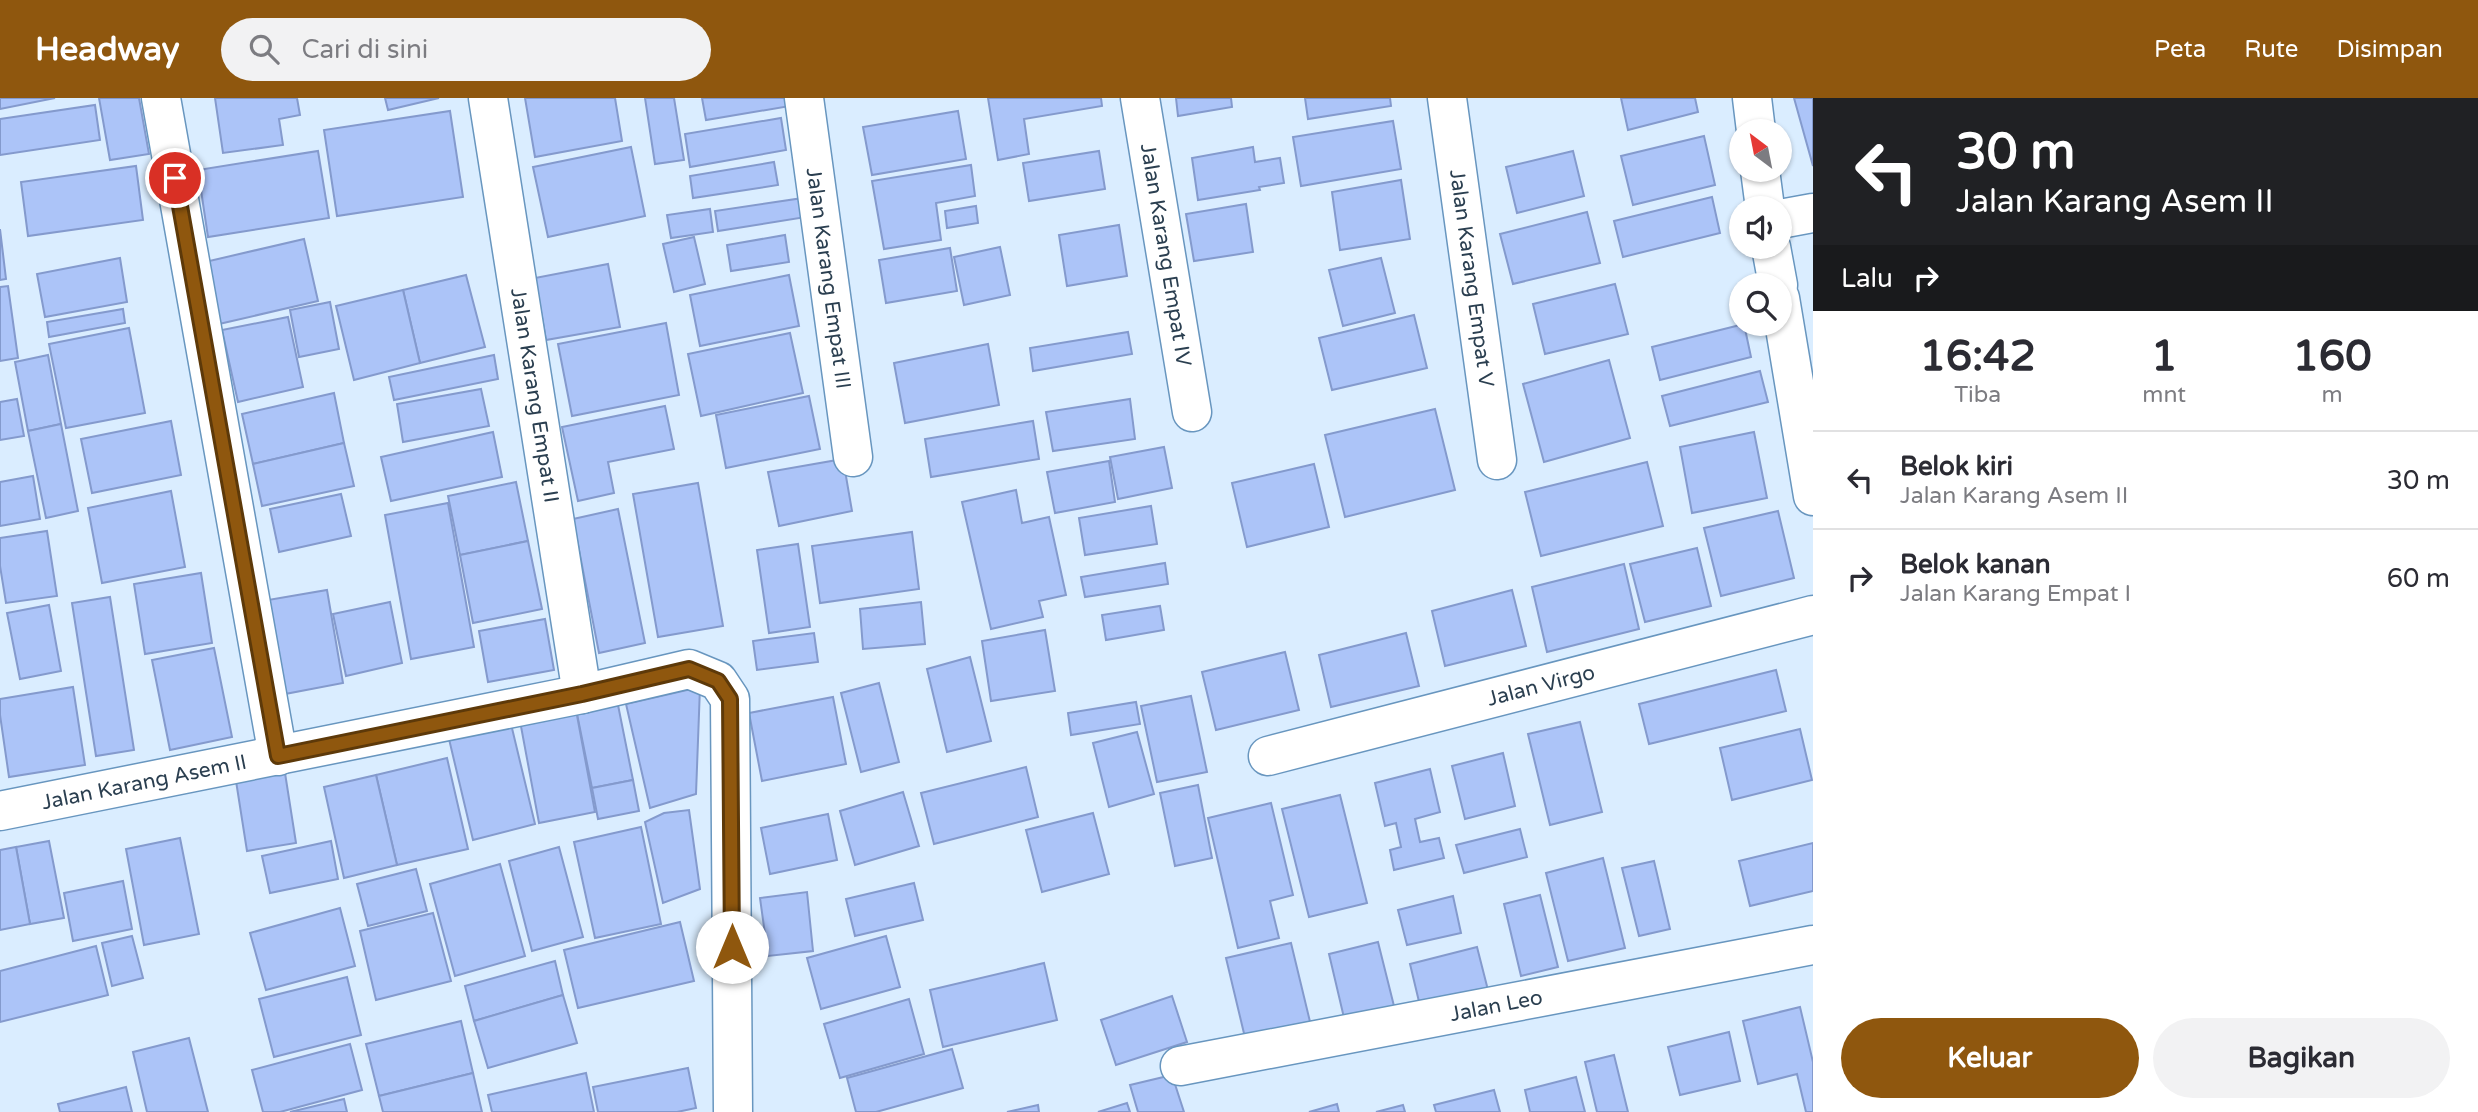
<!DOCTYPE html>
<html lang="id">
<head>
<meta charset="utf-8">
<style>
	body { margin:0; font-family:"Varela Round",sans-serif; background:#f2f2f3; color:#2b2b33; height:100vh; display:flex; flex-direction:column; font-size:26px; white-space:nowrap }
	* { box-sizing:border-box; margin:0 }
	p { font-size:23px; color:#7c7c81 }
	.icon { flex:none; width:38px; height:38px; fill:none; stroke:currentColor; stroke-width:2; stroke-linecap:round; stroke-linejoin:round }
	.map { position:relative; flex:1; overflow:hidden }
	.details { display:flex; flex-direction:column; background:#fff; width:665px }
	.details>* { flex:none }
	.guide { background:#202124; color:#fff; overflow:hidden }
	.needle { width:46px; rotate:328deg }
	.controls { position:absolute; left:1729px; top:21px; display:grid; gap:14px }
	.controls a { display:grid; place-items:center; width:63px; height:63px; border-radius:50%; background:#fff; box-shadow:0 2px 5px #0004; font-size:35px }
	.pin { position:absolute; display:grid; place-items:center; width:60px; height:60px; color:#fff; margin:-30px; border:4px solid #fff; border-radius:50%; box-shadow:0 2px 7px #0007 }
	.me { position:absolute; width:77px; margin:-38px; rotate:0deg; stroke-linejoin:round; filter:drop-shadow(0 0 5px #0008) }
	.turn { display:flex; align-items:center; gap:24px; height:147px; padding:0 28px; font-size:32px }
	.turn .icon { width:91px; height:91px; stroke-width:2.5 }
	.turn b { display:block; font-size:49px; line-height:60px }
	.then { display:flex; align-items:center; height:66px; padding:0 28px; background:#0003; gap:14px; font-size:26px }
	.eta { display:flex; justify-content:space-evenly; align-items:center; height:119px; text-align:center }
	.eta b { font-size:42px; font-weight:700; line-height:49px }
	.button { display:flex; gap:14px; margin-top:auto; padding:14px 28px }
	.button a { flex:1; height:80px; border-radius:42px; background:#8f570e; color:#fff; font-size:28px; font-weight:700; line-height:80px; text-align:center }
	.button a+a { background:#f2f2f3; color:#2b2b33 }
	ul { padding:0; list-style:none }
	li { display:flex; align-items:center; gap:21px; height:98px; padding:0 28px; border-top:2px solid #e1e1e2 }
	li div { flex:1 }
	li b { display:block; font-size:26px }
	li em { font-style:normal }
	header { display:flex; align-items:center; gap:42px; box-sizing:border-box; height:98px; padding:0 35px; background:#8f570e; color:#fff }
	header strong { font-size:33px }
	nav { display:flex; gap:38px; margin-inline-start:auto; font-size:24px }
	.search { width:490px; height:63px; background:#f2f2f3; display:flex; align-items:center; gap:18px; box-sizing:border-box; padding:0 24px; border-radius:38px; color:#7c7c81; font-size:26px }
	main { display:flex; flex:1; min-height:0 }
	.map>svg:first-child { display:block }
	.building { fill:#acc4f8; stroke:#849acd; stroke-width:2 }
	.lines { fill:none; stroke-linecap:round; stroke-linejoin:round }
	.minor-casing { stroke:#6896bf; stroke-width:41 }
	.minor { stroke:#fff; stroke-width:38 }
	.route-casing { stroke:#5d3909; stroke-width:18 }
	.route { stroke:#8f570e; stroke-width:12 }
	.labels { text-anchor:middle; stroke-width:5; stroke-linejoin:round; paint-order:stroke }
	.street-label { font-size:21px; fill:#2b3f50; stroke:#fff }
</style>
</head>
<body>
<header>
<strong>Headway</strong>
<div class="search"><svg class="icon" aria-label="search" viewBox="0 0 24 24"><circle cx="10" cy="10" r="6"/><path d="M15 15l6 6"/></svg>Cari di sini</div>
<nav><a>Peta</a><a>Rute</a><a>Disimpan</a></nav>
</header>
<main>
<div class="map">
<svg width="1813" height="1014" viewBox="0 0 1813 1014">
	<rect width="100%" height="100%" fill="#daedff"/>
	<g class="building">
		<path d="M0 0H55L0 11Z"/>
		<path d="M99 0H139L149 56 110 62Z"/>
		<path d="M215 0H297L300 17 279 21 283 47 223 55Z"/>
		<path d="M385 0H439L388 12Z"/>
		<path d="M525 0H615L622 43 535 59Z"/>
		<path d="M645 0H674L684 62 655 66Z"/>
		<path d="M702 0H789L790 8 706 22Z"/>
		<path d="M988 0H1101L1102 8 1024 21 1029 56 998 62Z"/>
		<path d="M1176 0H1231L1232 9 1178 18Z"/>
		<path d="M1305 0H1390L1391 8 1308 21Z"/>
		<path d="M1621 0H1695L1698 14 1628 32Z"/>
		<path d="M1794 0H1813V68Z"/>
		<path d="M95 7 100 42 0 57V21Z"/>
		<path d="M450 13 463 99 337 118 324 32Z"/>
		<path d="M958 13 966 61 872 77 863 29Z"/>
		<path d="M781 20 786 52 690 69 685 36Z"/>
		<path d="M1393 23 1401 71 1301 88 1293 39Z"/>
		<path d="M1704 38 1715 87 1633 107 1621 58Z"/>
		<path d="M631 49 645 118 548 139 533 69Z"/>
		<path d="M1253 49 1255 64 1280 60 1284 85 1259 89 1260 92 1198 102 1192 60Z"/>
		<path d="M318 53 329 120 208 139 198 72Z"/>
		<path d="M1099 53 1105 91 1029 103 1023 65Z"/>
		<path d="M1573 53 1584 98 1517 115 1506 69Z"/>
		<path d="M774 64 778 87 693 100 690 78Z"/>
		<path d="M971 67 975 98 936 105 941 142 884 151 872 83Z"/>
		<path d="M136 68 143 122 28 138 21 84Z"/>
		<path d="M1401 82 1410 141 1340 152 1332 94Z"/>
		<path d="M1712 99 1720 135 1623 159 1614 123Z"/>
		<path d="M803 100 806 119 718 133 715 113Z"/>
		<path d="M1246 106 1253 154 1194 163 1186 116Z"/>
		<path d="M976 108 978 125 947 130 945 113Z"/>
		<path d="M710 111 713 134 671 140 667 117Z"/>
		<path d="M1587 114 1600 165 1513 186 1500 136Z"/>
		<path d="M1119 127 1127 178 1067 188 1059 137Z"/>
		<path d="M0 131 6 181 0 182Z"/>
		<path d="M785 137 789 164 731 173 727 147Z"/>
		<path d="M694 139 705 186 674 194 663 146Z"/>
		<path d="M304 141 318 203 219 226 205 164Z"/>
		<path d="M1000 149 1010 197 964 207 954 159Z"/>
		<path d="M950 150 957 193 886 205 879 162Z"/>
		<path d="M120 160 127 204 45 219 37 176Z"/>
		<path d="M1381 160 1395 215 1343 228 1329 172Z"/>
		<path d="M608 166 620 229 546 242 535 180Z"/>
		<path d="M466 177 485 249 420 265 403 192Z"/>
		<path d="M789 177 799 228 700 248 690 197Z"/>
		<path d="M1615 186 1628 236 1545 256 1533 206Z"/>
		<path d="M8 188 18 260 0 263V189Z"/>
		<path d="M403 192 420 265 354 282 336 208Z"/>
		<path d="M330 204 339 251 299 259 290 212Z"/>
		<path d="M123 211 125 225 49 239 47 224Z"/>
		<path d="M1414 217 1427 270 1332 292 1319 240Z"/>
		<path d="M288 219 303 289 238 304 222 232Z"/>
		<path d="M666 225 679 297 572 318 558 246Z"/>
		<path d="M1744 226 1751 259 1660 282 1652 249Z"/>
		<path d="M129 230 145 315 66 330 49 246Z"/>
		<path d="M1128 234 1132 256 1033 273 1030 250Z"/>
		<path d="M790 235 803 295 701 318 688 256Z"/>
		<path d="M988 246 999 307 905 325 894 265Z"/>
		<path d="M48 257 61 326 28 333 15 264Z"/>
		<path d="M494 257 498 281 394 302 389 279Z"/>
		<path d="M1609 262 1630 340 1544 364 1523 286Z"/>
		<path d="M1760 273 1768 304 1670 328 1662 298Z"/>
		<path d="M481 291 489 328 403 344 397 306Z"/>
		<path d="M334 295 344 345 253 366 242 316Z"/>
		<path d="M809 298 820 351 726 370 716 317Z"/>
		<path d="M17 301 24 338 0 342V304Z"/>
		<path d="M1130 301 1135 341 1053 353 1046 314Z"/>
		<path d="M665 308 674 351 608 364 614 395 578 403 562 329Z"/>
		<path d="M1435 311 1455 392 1345 419 1325 337Z"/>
		<path d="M171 323 181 377 92 395 81 341Z"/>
		<path d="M1033 323 1039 361 931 379 925 341Z"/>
		<path d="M61 326 78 413 46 420 28 333Z"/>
		<path d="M493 334 502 379 391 403 381 359Z"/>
		<path d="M1754 334 1767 400 1692 415 1680 349Z"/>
		<path d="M344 345 354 388 262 408 253 366Z"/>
		<path d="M1164 349 1172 390 1118 401 1110 359Z"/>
		<path d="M843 361 852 413 779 428 768 374Z"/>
		<path d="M1109 363 1115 404 1055 415 1047 374Z"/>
		<path d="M1647 364 1663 428 1541 458 1525 394Z"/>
		<path d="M1314 366 1329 429 1247 449 1232 385Z"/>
		<path d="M33 378 40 421 0 428V384Z"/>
		<path d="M516 384 528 443 460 457 448 398Z"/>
		<path d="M698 385 723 528 658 539 633 396Z"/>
		<path d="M1016 392 1022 425 1049 419 1066 497 1039 503 1043 519 991 531 962 404Z"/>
		<path d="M171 393 185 469 102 485 88 410Z"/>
		<path d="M341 396 351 438 279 454 270 411Z"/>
		<path d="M448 405 474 549 411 561 385 417Z"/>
		<path d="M1151 408 1157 446 1085 457 1079 420Z"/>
		<path d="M618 411 645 545 599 555 573 421Z"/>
		<path d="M1778 413 1794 480 1721 498 1704 430Z"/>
		<path d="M47 433 57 498 6 505 0 468V440Z"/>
		<path d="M912 434 919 491 820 505 812 448Z"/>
		<path d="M528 443 542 511 473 525 460 457Z"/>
		<path d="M798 446 810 529 769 535 757 452Z"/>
		<path d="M1697 450 1711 508 1645 524 1630 466Z"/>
		<path d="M1165 465 1168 486 1085 499 1081 479Z"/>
		<path d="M1624 466 1639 531 1547 554 1532 489Z"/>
		<path d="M201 475 212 545 145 556 134 486Z"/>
		<path d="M327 492 343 585 285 596 268 502Z"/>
		<path d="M1512 492 1526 548 1445 568 1432 513Z"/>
		<path d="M110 499 134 652 96 658 72 505Z"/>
		<path d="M390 504 402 565 346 578 333 516Z"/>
		<path d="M921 504 925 546 863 551 860 511Z"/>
		<path d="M49 507 61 573 20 581 7 515Z"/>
		<path d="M1160 508 1164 532 1106 542 1102 517Z"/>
		<path d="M545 521 554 572 488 584 479 533Z"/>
		<path d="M1045 532 1055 593 991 603 982 543Z"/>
		<path d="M814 535 818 564 757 572 753 543Z"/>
		<path d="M1406 535 1419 588 1331 609 1319 557Z"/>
		<path d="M214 550 232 639 170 652 152 562Z"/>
		<path d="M1285 554 1299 612 1216 632 1202 574Z"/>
		<path d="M970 559 991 643 947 654 927 571Z"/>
		<path d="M1776 572 1786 613 1649 646 1639 606Z"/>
		<path d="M879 585 899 664 861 674 841 595Z"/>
		<path d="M73 589 85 667 9 679 0 617V601Z"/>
		<path d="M700 589 696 696 650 710 626 606Z"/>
		<path d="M1191 598 1207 674 1157 684 1141 608Z"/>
		<path d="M833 599 846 666 762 683 749 615Z"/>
		<path d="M1136 604 1140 626 1071 637 1068 615Z"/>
		<path d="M618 607 633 682 592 690 577 616Z"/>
		<path d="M576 612 595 714 539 725 520 623Z"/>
		<path d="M1580 624 1602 714 1550 727 1528 636Z"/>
		<path d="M511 626 535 726 473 742 449 641Z"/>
		<path d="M1800 631 1812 682 1732 702 1720 650Z"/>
		<path d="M1137 634 1154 696 1109 709 1093 645Z"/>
		<path d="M1503 655 1515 708 1465 721 1452 668Z"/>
		<path d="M447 660 468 751 397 767 376 677Z"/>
		<path d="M1026 669 1038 719 934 746 921 695Z"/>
		<path d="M1430 671 1440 714 1415 721 1420 744 1439 740 1444 760 1394 772 1390 752 1401 749 1396 725 1385 728 1375 685Z"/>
		<path d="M285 675 296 745 247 753 236 683Z"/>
		<path d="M376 677 397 767 344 780 324 689Z"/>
		<path d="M633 682 639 713 598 721 592 690Z"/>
		<path d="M1198 687 1212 760 1175 768 1160 695Z"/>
		<path d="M903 694 919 748 855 767 840 713Z"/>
		<path d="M1340 697 1367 805 1309 819 1282 711Z"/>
		<path d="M1271 705 1293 797 1270 803 1279 840 1238 850 1208 720Z"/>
		<path d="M689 712 700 791 663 805 645 724 664 715Z"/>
		<path d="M1093 715 1109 776 1042 794 1026 732Z"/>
		<path d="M828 716 837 762 770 776 761 730Z"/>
		<path d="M641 729 661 826 595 840 574 744Z"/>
		<path d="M1520 731 1527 759 1464 775 1456 747Z"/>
		<path d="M180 740 199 836 144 847 126 751Z"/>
		<path d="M49 743 64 820 30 826 16 749Z"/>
		<path d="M331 743 338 781 270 795 262 758Z"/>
		<path d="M1813 745V793L1750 808 1739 763Z"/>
		<path d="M16 749 30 826 0 832V752Z"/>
		<path d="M559 749 583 839 532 853 509 763Z"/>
		<path d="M1603 760 1625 850 1568 863 1546 775Z"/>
		<path d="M1654 763 1670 831 1639 838 1622 770Z"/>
		<path d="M500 766 525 858 455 878 430 786Z"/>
		<path d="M416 771 427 813 368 828 357 786Z"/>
		<path d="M123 783 132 831 73 843 64 795Z"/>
		<path d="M914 785 923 822 855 838 846 801Z"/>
		<path d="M807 794 813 853 768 858 760 800Z"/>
		<path d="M1540 797 1558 869 1521 878 1504 806Z"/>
		<path d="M1453 798 1461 835 1407 847 1398 812Z"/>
		<path d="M340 810 355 868 266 892 250 835Z"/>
		<path d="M433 815 451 883 376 902 360 833Z"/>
		<path d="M680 824 694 883 578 910 564 852Z"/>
		<path d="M132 838 143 880 112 888 102 845Z"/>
		<path d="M886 838 900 889 821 911 807 860Z"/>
		<path d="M1378 844 1395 912 1345 924 1329 856Z"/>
		<path d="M1291 845 1312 932 1247 948 1226 860Z"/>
		<path d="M96 848 108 897 0 924V873Z"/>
		<path d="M1477 849 1489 896 1421 912 1410 866Z"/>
		<path d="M555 863 563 897 474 923 465 888Z"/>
		<path d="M1044 865 1057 922 943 949 930 892Z"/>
		<path d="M347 879 361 937 274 959 259 901Z"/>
		<path d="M563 897 577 945 488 970 474 923Z"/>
		<path d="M1172 898 1187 944 1116 967 1101 922Z"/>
		<path d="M909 901 924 956 840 980 824 926Z"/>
		<path d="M1800 909 1813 964V1014H1806L1797 976 1758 986 1743 923Z"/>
		<path d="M461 923 473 975 379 998 366 946Z"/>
		<path d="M1729 934 1740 983 1680 997 1668 949Z"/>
		<path d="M189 940 208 1014H147L133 954Z"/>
		<path d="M350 946 362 992 280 1014H263L252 972Z"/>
		<path d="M952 951 963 990 876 1014H856L847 980Z"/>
		<path d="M1614 957 1628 1014H1597L1585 964Z"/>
		<path d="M688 970 696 1010 677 1014H598L593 989Z"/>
		<path d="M473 975 482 1014H383L379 998Z"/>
		<path d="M586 975 594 1014H492L488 997Z"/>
		<path d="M1172 977 1184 1014H1138L1130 987Z"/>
		<path d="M1576 979 1585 1014H1530L1525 992Z"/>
		<path d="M126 989 132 1014H60L58 1006Z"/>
		<path d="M1494 992 1500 1014H1436L1434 1007Z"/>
		<path d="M344 1001 347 1014H290Z"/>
		<path d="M1127 1005 1130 1014H1098Z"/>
		<path d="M1337 1006 1339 1014H1309Z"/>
		<path d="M1038 1007 1039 1014H1007Z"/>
		<path d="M1403 1007 1405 1014H1376Z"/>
	</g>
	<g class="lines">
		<g class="minor-casing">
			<g id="minor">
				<path d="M161 0 278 658"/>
				<path id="s1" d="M488 0 582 596"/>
				<path id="s2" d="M804 0 853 359"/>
				<path id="s3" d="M1140 0 1192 314"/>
				<path id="s4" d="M1447 0 1497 362"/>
				<path d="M1752 0 1756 33"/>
				<path d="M1760 72 1765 110"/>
				<path d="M1780 121 1813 115"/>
				<path d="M1771 149 1778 187"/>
				<path d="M1780 200 1813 398"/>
				<path id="s5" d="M1268 658 1813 517"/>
				<path id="s6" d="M0 713 582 596 689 571 718 583 730 601 733 1014"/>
				<path id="s7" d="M1180 968 1813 847"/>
			</g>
		</g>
		<use href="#minor" class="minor"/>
	</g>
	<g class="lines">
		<g class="route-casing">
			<path id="route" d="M175 80 278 658 582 596 689 571 718 583 730 601 732 849"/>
		</g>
		<use href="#route" class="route"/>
	</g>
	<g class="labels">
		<g class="street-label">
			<text dy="7" stroke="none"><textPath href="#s3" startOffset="159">Jalan Karang Empat IV</textPath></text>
			<text dy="7" stroke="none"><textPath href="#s2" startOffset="182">Jalan Karang Empat III</textPath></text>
			<text dy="7" stroke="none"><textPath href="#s4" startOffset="182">Jalan Karang Empat V</textPath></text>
			<text dy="7" stroke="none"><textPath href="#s1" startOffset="301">Jalan Karang Empat II</textPath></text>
			<text dy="7" stroke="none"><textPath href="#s5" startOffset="282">Jalan Virgo</textPath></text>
			<text dy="7" stroke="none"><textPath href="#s6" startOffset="147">Jalan Karang Asem II</textPath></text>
			<text dy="7" stroke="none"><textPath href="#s7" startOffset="322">Jalan Leo</textPath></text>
		</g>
	</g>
</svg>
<div class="controls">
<a><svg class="needle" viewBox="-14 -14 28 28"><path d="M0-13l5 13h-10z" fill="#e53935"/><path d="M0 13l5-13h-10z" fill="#7c7c81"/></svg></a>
<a><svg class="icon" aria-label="sound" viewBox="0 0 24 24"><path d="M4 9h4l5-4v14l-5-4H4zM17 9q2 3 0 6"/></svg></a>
<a><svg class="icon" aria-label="search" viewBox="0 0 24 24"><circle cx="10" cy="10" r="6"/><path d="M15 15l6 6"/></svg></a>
</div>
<div class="pin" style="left:175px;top:80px;background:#d93025"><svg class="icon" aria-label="arrive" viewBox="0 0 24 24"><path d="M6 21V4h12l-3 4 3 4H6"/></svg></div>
<svg class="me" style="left:732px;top:849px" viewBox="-20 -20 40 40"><circle r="19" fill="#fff"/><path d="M0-13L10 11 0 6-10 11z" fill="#8f570e"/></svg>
</div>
<section class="details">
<div class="guide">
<div class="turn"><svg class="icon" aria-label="left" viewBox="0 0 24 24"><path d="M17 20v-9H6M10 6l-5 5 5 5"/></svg><div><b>30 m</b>Jalan Karang Asem II</div></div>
<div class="then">Lalu<svg class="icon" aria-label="right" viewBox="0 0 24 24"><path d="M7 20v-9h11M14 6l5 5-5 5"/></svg></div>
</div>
<div class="eta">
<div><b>16:42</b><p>Tiba</p></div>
<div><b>1</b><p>mnt</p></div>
<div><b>160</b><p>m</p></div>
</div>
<ul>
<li><svg class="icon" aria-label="left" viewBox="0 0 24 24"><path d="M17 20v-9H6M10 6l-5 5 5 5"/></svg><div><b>Belok kiri</b><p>Jalan Karang Asem II</p></div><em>30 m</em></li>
<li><svg class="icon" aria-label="right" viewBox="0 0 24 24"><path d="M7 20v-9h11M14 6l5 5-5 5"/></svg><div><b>Belok kanan</b><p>Jalan Karang Empat I</p></div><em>60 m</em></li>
</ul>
<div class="button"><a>Keluar</a><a>Bagikan</a></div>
</section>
</main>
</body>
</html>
